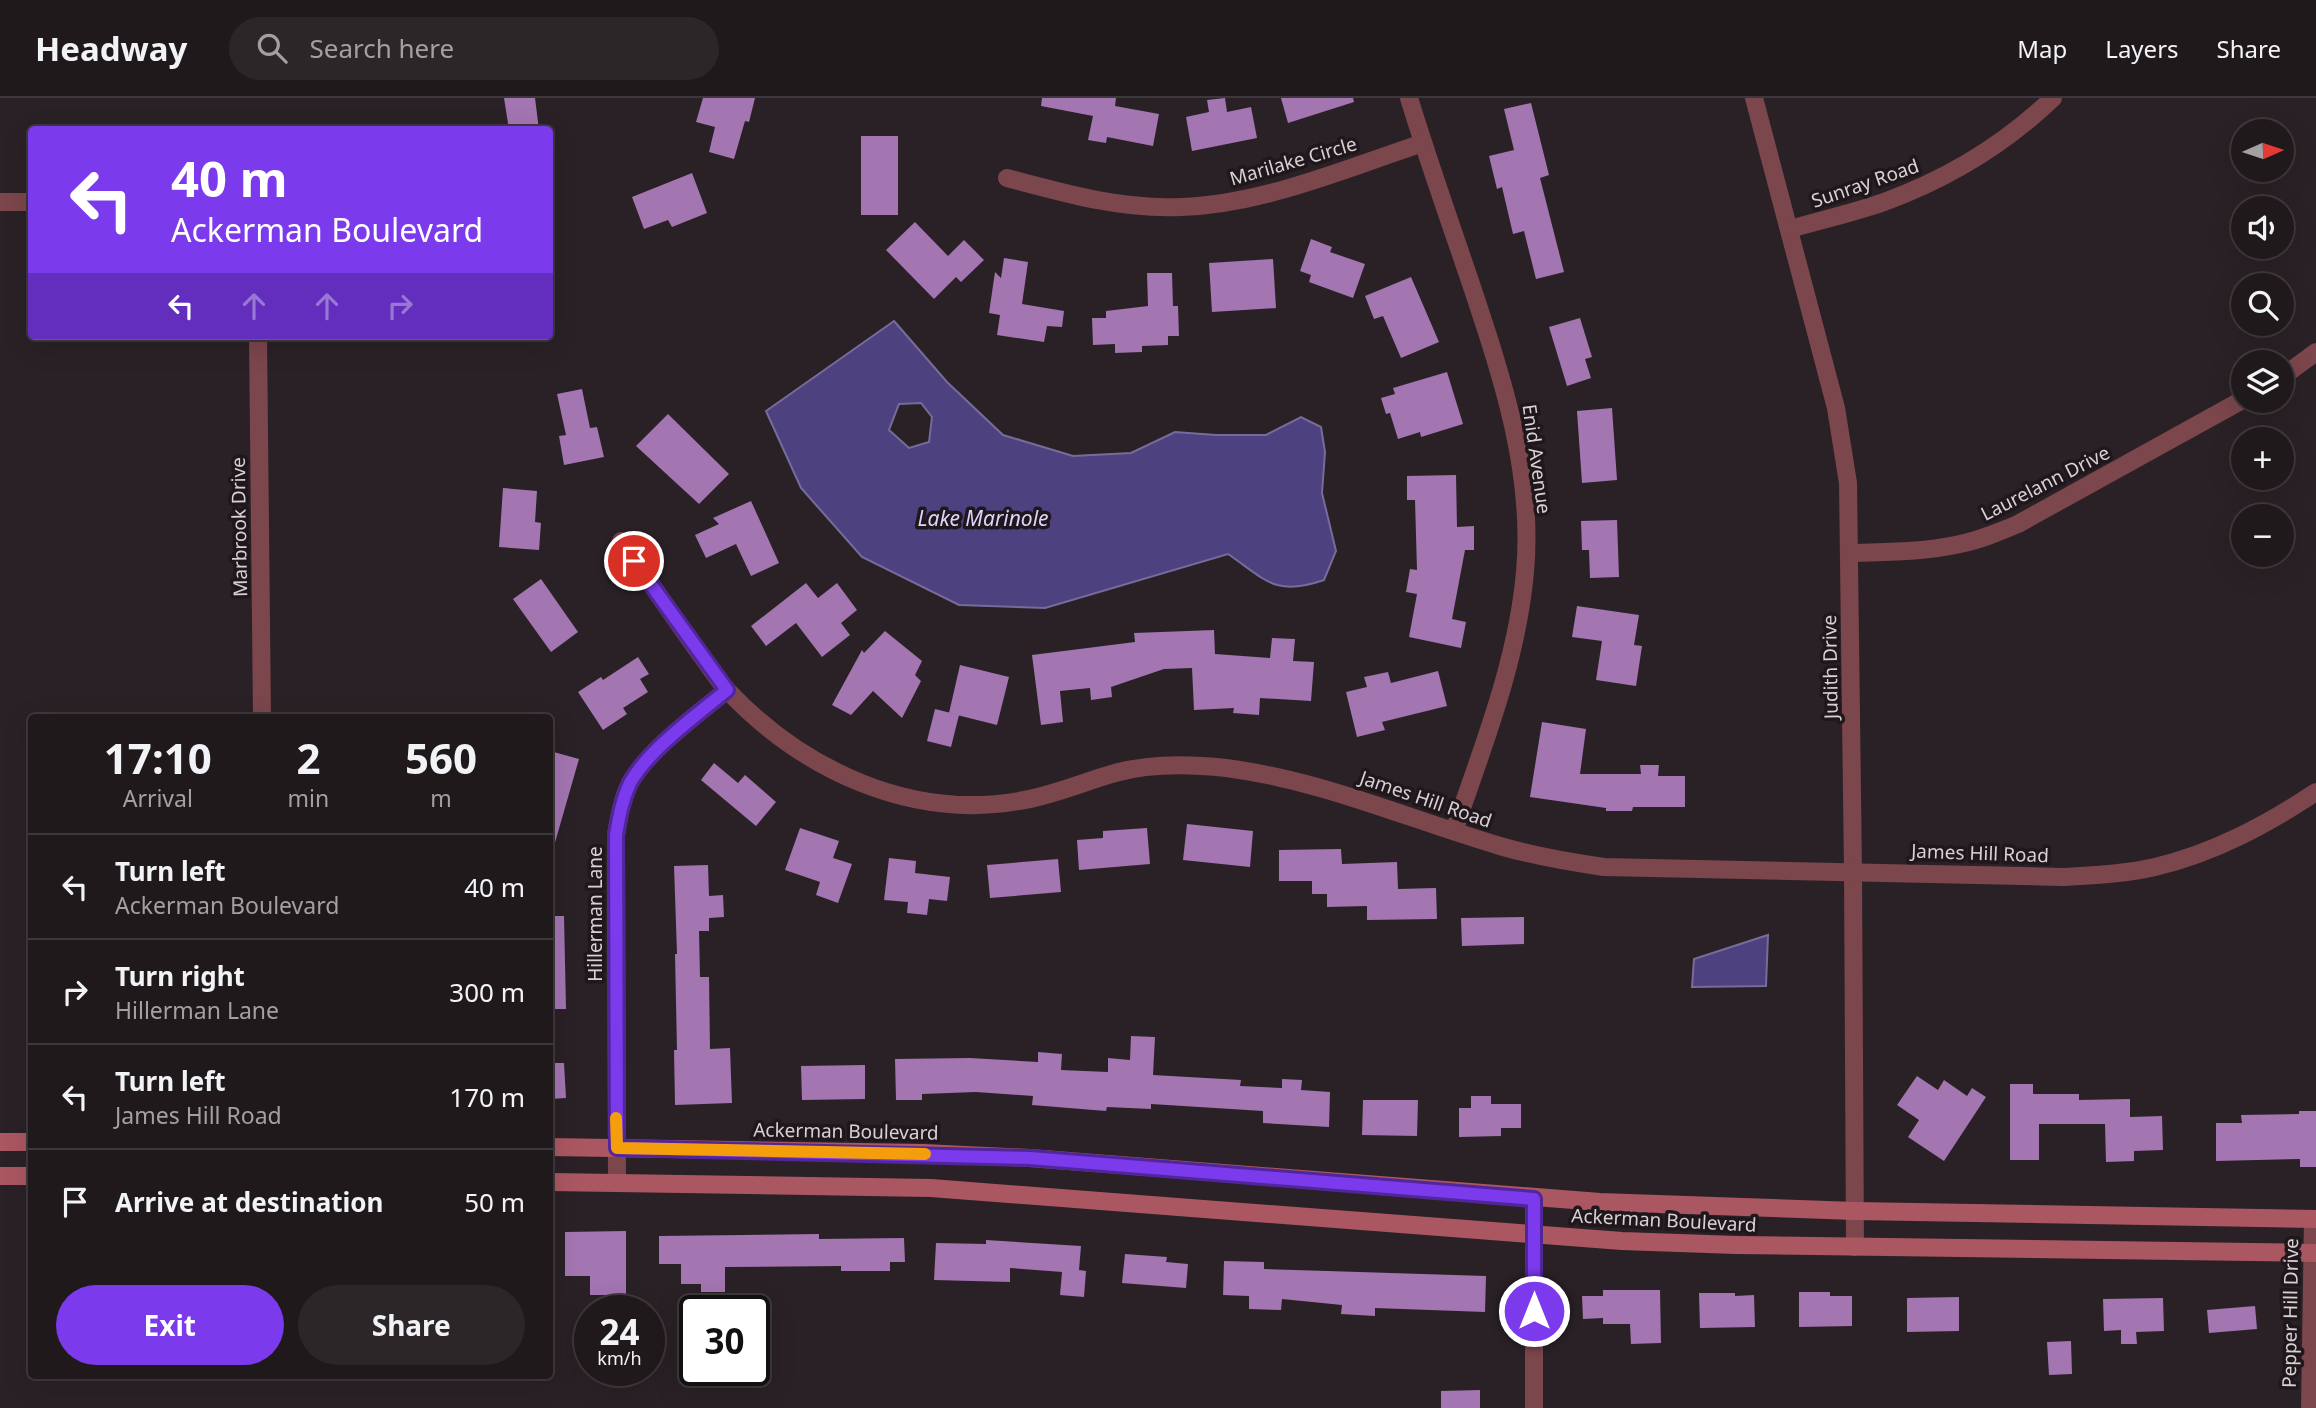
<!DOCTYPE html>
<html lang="en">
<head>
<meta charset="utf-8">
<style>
	body { margin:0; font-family:"Noto Sans",sans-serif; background:#2d2629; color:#f1f3f6; height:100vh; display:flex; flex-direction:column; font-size:26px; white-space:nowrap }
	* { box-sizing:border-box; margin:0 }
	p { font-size:23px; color:#a2a0a3 }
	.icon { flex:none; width:38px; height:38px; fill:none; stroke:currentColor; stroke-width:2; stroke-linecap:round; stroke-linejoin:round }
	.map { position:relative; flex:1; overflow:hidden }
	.panel { position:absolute; left:28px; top:616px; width:525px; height:665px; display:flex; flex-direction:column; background:#20191c; border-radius:7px; box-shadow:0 7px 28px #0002,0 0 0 2px #3d383b }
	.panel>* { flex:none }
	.top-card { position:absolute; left:28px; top:28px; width:525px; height:214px; border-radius:7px; box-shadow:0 7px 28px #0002,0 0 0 2px #3d383b; background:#7c3aed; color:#fff; overflow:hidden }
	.needle { width:46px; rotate:87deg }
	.buttons { position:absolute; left:2231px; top:21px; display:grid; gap:14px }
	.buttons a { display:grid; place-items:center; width:63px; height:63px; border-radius:50%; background:#20191c; box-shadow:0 7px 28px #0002,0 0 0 2px #3d383b; font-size:35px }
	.speed { position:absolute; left:574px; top:1197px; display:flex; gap:14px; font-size:35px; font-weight:700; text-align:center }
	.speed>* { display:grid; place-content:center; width:91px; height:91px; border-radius:50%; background:#20191c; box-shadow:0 7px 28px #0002,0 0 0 2px #3d383b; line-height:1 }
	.speed small { font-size:18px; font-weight:400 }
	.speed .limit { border:4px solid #111; border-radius:10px; background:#fff; color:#111 }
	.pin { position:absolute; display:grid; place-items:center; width:60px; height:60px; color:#fff; margin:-30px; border:4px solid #fff; border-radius:50%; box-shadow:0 2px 7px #0007 }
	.me { position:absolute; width:77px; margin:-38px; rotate:0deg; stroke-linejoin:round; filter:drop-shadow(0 0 5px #0008) }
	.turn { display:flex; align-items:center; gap:24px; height:147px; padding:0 28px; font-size:32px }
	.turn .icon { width:91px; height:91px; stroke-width:2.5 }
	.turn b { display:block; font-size:49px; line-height:60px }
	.lanes { display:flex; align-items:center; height:66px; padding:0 28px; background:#0003; justify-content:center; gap:35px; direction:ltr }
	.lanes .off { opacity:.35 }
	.eta { display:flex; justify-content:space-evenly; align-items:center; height:119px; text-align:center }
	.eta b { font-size:42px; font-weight:700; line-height:49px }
	.cta { display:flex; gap:14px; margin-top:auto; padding:14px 28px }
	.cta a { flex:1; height:80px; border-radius:42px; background:#7c3aed; color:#fff; font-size:28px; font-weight:700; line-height:80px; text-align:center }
	.cta a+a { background:#2d2629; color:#f1f3f6 }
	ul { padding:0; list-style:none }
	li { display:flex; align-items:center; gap:21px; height:105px; padding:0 28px; border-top:2px solid #3d383b }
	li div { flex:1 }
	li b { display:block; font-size:26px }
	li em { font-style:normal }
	header { display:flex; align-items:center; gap:42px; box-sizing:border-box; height:98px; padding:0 35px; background:#20191c; border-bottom:2px solid #3d383b }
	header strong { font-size:33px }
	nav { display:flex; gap:38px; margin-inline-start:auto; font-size:24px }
	.search { width:490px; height:63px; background:#2d2629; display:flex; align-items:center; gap:18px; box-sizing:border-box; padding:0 24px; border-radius:38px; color:#a2a0a3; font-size:26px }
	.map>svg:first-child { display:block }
	.water { fill:#4e4180; stroke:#776c99; stroke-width:2; fill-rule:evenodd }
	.building { fill:#a375b1 }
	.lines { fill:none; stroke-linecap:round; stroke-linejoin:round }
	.street { stroke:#7b464c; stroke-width:18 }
	.secondary { stroke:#ab5762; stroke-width:18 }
	.route-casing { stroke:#51269a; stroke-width:18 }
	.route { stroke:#7c3aed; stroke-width:12 }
	.slow { stroke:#f59e0b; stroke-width:12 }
	.labels { text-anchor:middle; stroke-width:7; stroke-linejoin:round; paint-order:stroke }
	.street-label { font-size:19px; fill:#d7d1d4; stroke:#20171c }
	.water-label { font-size:21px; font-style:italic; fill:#d9d5fb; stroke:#20171c }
</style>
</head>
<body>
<header>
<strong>Headway</strong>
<div class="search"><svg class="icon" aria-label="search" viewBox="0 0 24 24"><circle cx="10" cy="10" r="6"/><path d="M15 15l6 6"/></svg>Search here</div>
<nav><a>Map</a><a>Layers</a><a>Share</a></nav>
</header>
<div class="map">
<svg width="2316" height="1310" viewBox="0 0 2316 1310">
	<rect width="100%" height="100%" fill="#2a2126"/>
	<g class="water">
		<path d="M894 223 947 284 1003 337 1073 358 1131 355 1175 334 1216 337H1266L1301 319 1321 329 1325 354 1322 395 1336 453 1324 482C1275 499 1266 482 1228 456L1045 510 959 507 862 459 801 390 766 313ZM921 305 932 319 929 344 909 350 889 332 899 306Z"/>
		<path d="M1768 837 1766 888 1692 889 1694 861Z"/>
	</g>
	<g class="building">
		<path d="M504 0H535L539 32H509Z"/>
		<path d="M703 0H755L749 24 745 23 734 61 709 54 715 29 696 24Z"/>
		<path d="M1042 0H1116L1115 8 1159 16 1153 48 1107 39 1106 45 1088 42 1093 18 1041 8Z"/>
		<path d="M1225 0 1227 14 1251 9 1257 40 1192 53 1186 19 1209 14 1207 2Z"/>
		<path d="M1281 0H1353L1354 4 1288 25Z"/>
		<path d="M1531 5 1549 77 1540 80 1564 174 1536 181 1524 133 1513 136 1502 89 1497 91 1489 58 1514 52 1504 11Z"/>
		<rect x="861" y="38" width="37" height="79"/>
		<path d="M692 75 707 115 672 129 668 122 644 131 632 99Z"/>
		<path d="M915 124 948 158 964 142 984 162 961 184 956 179 934 201 886 152Z"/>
		<path d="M1311 141 1332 149 1330 154 1365 166 1353 200 1309 184 1311 177 1300 173Z"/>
		<path d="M1004 160 1028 164 1022 206 1064 213 1062 229 1047 228 1044 244 997 237 1000 217 989 215 995 174 1001 180Z"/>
		<path d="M1273 161 1276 210 1212 214 1209 165Z"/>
		<path d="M1147 175H1172L1173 208H1178L1179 238H1168V247L1142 248V254L1115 255V246L1093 247 1092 220H1106V213L1148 208Z"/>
		<path d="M1411 179 1439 244 1401 260 1383 218 1374 221 1365 198Z"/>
		<path d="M1580 220 1592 259 1585 261 1591 280 1567 288 1549 229Z"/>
		<path d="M1447 274 1463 326 1421 339 1420 334 1398 341 1390 315 1386 316 1381 300 1395 296 1393 290Z"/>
		<path d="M582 291 590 330 597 329 604 359 564 367 559 338 566 337 557 296Z"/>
		<path d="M1612 310 1617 382 1582 385 1577 313Z"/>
		<path d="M668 316 729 376 699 406 636 348Z"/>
		<path d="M1456 377 1457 429 1474 428V452H1465L1452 521 1466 524 1461 550 1409 539 1417 496 1406 494 1410 471 1417 472 1415 402H1407V378Z"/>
		<path d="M503 390 537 393 535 424 541 425 539 452 499 449Z"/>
		<path d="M751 403 779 465 751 478 736 446 706 460 695 437 719 426 713 420Z"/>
		<path d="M1617 422 1619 479 1590 480 1589 452H1582L1581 423Z"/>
		<path d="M541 481 578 534 551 554 513 501Z"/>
		<path d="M806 485 818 500 837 485 857 512 841 525 850 537 822 559 796 525 766 548 751 528Z"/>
		<path d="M1577 508 1639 517 1634 547 1642 548 1636 588 1596 582 1602 543 1572 539Z"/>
		<path d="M1214 532 1215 556 1270 560 1272 540 1295 541 1293 563 1314 564 1311 603 1260 600 1259 617 1233 615 1234 610 1194 612 1192 570 1164 571 1111 589 1112 599 1091 602 1090 590 1060 593 1063 624 1041 627 1032 557 1135 544 1134 535Z"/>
		<path d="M885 533 922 563 915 577 921 583 902 620 873 593 851 617 832 607 862 552 864 555Z"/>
		<path d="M638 559 649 576 640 581 648 594 623 610 627 616 603 632 578 594 601 579 603 582Z"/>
		<path d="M960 567 1009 579 997 627 949 615Z"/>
		<path d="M1438 573 1447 608 1382 624 1385 632 1357 639 1346 594 1367 589 1364 579 1388 574 1391 585Z"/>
		<path d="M935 611 959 617 951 649 927 643Z"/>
		<path d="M1542 624 1586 631 1580 676H1641L1640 667H1659L1658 678H1685V709H1633L1632 713H1606V710L1530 699Z"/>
		<path d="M550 653 579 661 554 748 550 747Z"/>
		<path d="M714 665 738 685 745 677 776 704 756 728 701 682Z"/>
		<path d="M1187 726 1253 733 1250 769 1183 762Z"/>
		<path d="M800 730 839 743 833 760 852 766 838 805 816 797 820 784 785 772Z"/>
		<path d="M1147 730 1150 766 1079 772 1077 742 1103 740V733Z"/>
		<path d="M1341 751 1342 766 1397 764 1398 791 1436 790 1437 821 1367 822V808L1327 809V796H1312V783H1279V752Z"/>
		<path d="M889 760 916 763 915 775 950 779 947 803 929 801 927 817 907 815 908 804 884 802Z"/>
		<path d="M1058 761 1061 794 990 800 987 767Z"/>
		<path d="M708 767 709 798 723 797 724 819 709 820V833H699L700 879H709L710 951 730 950 732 1005 675 1007 674 952H677L675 856H677L674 768Z"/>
		<path d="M550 818H564L566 911H550Z"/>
		<path d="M1524 819V846L1462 848 1461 820Z"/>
		<path d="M1131 938 1155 939 1153 977 1241 982 1240 988 1282 990V981L1302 982 1301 992 1330 994 1329 1029 1263 1025V1013L1151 1006V1011L1107 1009 1106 1013 1032 1007 1033 998 976 994 922 996V1002H896L895 961 970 960 1038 964V954L1062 956 1061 972 1108 974V960L1130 962Z"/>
		<path d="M550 965H564L566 1000 550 1001Z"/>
		<path d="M865 967V1001L802 1002 801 968Z"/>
		<path d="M1917 978 1938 992 1944 982 1967 998 1972 990 1986 999 1944 1063 1908 1039 1919 1022 1897 1007Z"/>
		<path d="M2010 986H2033V996H2079V1002L2130 1001V1019L2162 1018 2163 1052 2134 1053V1063L2106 1064 2105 1026H2039V1062H2010Z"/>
		<path d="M1471 998H1491V1006H1521V1030H1501V1038L1459 1039V1010H1471Z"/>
		<path d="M1363 1002H1418L1417 1038 1362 1037Z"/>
		<path d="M2299 1013H2316V1069H2300V1061L2216 1063V1025H2242L2241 1017 2299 1016Z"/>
		<path d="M626 1133V1197H590V1178H565V1134Z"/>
		<path d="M819 1136V1141L904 1140 905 1164H890V1173H841V1168L725 1169V1194H701V1186H681V1166H659V1138Z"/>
		<path d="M986 1142 1081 1148 1079 1172 1086 1173 1084 1199 1060 1197 1062 1174 1010 1170V1184L934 1182 936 1145 986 1146Z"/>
		<path d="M1125 1156 1167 1159 1166 1164 1188 1166 1186 1190 1122 1185Z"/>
		<path d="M1224 1163 1264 1164V1171L1486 1178 1485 1214 1375 1210V1218L1341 1216 1342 1207 1282 1201 1281 1212 1249 1211V1198L1223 1197Z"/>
		<path d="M1603 1192H1660L1661 1245 1631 1246 1630 1226H1603V1220L1583 1221 1582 1198H1603Z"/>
		<path d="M1799 1194H1830V1198H1852V1228L1799 1229Z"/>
		<path d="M1699 1195H1735V1198L1754 1197 1755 1229 1700 1230Z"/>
		<path d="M1959 1199V1233L1907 1234V1200Z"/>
		<path d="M2163 1200 2164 1233 2136 1234 2137 1246H2121V1232L2104 1233 2103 1201Z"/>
		<path d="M2255 1208 2257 1231 2209 1235 2207 1212Z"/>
		<path d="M2071 1243 2072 1276 2049 1277 2047 1244Z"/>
		<path d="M1480 1292V1310H1441V1293Z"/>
	</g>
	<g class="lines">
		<g class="street">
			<path d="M1409 0C1428 62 1450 124 1471 186 1502 279 1534 374 1525 474 1517 564 1483 648 1454 733"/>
			<path d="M1754 0 1836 310 1848 385 1853 773 1855 1149"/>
			<path d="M1007 80C1063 95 1122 112 1181 109 1264 106 1344 71 1423 45"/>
			<path d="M0 104H32"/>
			<path d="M1790 131C1821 122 1853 115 1884 104 1947 81 2005 46 2053 0"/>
			<path d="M258 238 262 620"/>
			<path d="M2282 279 2316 254"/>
			<path d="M621 443C647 480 672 517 698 553 708 566 717 581 728 593 803 672 910 722 1019 703 1052 698 1083 684 1115 675 1151 665 1190 666 1226 670 1321 682 1408 721 1500 748 1534 758 1568 764 1604 769L2063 779C2094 777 2125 776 2155 769 2214 755 2266 727 2316 694"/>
			<path d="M1850 455C1886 454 1924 454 1960 446 1980 442 1999 434 2018 426L2244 301"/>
			<path d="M617 1084 616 737C619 719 622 701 630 685 648 652 698 616 727 592"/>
			<path d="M1534 1101V1310"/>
			<path d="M2310 1310 2313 1121"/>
		</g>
		<g class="secondary">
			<path d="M0 1044H32"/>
			<path d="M550 1049 923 1055 1030 1060 1600 1104 1855 1113 2316 1121"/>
			<path d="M0 1078H32"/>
			<path d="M550 1084 931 1090 1622 1143 1736 1147 2316 1155"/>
		</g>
	</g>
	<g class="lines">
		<g class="route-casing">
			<path id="route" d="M634 463 727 592C698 616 648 652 630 685 622 702 619 719 616 737L617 1050 1030 1060 1534 1101V1213"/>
		</g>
		<use href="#route" class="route"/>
		<path class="slow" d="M616 1020 617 1050 925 1056"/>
	</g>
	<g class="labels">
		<g class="street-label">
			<text transform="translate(1293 63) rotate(-16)" y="7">Marilake Circle</text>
			<text transform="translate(1865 85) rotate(-19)" y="7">Sunray Road</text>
			<text transform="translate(1537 361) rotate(82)" y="7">Enid Avenue</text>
			<text transform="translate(2045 385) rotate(-27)" y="7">Laurelann Drive</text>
			<text transform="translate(239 429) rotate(-91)" y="7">Marbrook Drive</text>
			<text transform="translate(1830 569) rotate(-91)" y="7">Judith Drive</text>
			<text transform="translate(1426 701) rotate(19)" y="7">James Hill Road</text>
			<text transform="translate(1980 755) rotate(2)" y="7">James Hill Road</text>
			<text transform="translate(595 816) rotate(-90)" y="7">Hillerman Lane</text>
			<text transform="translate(846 1033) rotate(1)" y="7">Ackerman Boulevard</text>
			<text transform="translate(1664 1122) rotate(3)" y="7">Ackerman Boulevard</text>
			<text transform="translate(2290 1215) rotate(-89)" y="7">Pepper Hill Drive</text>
		</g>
		<g class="water-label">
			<text x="983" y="428">Lake Marinole</text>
		</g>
	</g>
</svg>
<div class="buttons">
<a><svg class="needle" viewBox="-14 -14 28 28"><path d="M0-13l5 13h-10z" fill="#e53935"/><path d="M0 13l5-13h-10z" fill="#a2a0a3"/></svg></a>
<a><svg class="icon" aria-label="sound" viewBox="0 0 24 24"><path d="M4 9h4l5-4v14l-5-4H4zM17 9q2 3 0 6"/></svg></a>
<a><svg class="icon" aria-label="search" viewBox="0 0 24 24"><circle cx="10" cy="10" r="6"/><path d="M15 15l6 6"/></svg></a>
<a><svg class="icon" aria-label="layers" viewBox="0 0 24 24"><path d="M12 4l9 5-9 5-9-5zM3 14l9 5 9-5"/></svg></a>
<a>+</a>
<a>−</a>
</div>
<div class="speed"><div>24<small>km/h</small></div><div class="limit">30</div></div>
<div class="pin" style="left:634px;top:463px;background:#d93025"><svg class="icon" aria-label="arrive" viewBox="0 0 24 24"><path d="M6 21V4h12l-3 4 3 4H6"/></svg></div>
<svg class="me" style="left:1534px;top:1213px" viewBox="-20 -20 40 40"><circle r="17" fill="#7c3aed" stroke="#fff" stroke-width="3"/><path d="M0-11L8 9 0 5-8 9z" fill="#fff"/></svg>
<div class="top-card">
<div class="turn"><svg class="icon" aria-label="left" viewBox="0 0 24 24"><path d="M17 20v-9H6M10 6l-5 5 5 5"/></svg><div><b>40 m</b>Ackerman Boulevard</div></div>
<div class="lanes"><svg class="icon" aria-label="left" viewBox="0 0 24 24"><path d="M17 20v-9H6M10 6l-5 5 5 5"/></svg><svg class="icon off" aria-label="ahead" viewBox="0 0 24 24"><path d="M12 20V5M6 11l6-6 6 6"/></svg><svg class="icon off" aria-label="ahead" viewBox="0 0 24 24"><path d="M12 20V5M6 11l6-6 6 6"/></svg><svg class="icon off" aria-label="right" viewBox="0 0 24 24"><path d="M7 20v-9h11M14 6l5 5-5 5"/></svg></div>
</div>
<section class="panel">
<div class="eta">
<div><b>17:10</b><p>Arrival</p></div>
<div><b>2</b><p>min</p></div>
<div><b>560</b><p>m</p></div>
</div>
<ul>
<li><svg class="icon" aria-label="left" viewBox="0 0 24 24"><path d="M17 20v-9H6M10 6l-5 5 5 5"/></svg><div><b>Turn left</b><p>Ackerman Boulevard</p></div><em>40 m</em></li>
<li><svg class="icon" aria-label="right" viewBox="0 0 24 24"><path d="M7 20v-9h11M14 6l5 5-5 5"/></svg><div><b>Turn right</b><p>Hillerman Lane</p></div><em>300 m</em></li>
<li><svg class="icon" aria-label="left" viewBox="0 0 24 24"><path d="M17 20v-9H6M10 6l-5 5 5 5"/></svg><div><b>Turn left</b><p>James Hill Road</p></div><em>170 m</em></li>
<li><svg class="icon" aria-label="arrive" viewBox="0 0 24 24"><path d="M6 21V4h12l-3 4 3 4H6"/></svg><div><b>Arrive at destination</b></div><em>50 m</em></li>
</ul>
<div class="cta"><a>Exit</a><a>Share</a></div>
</section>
</div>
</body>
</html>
